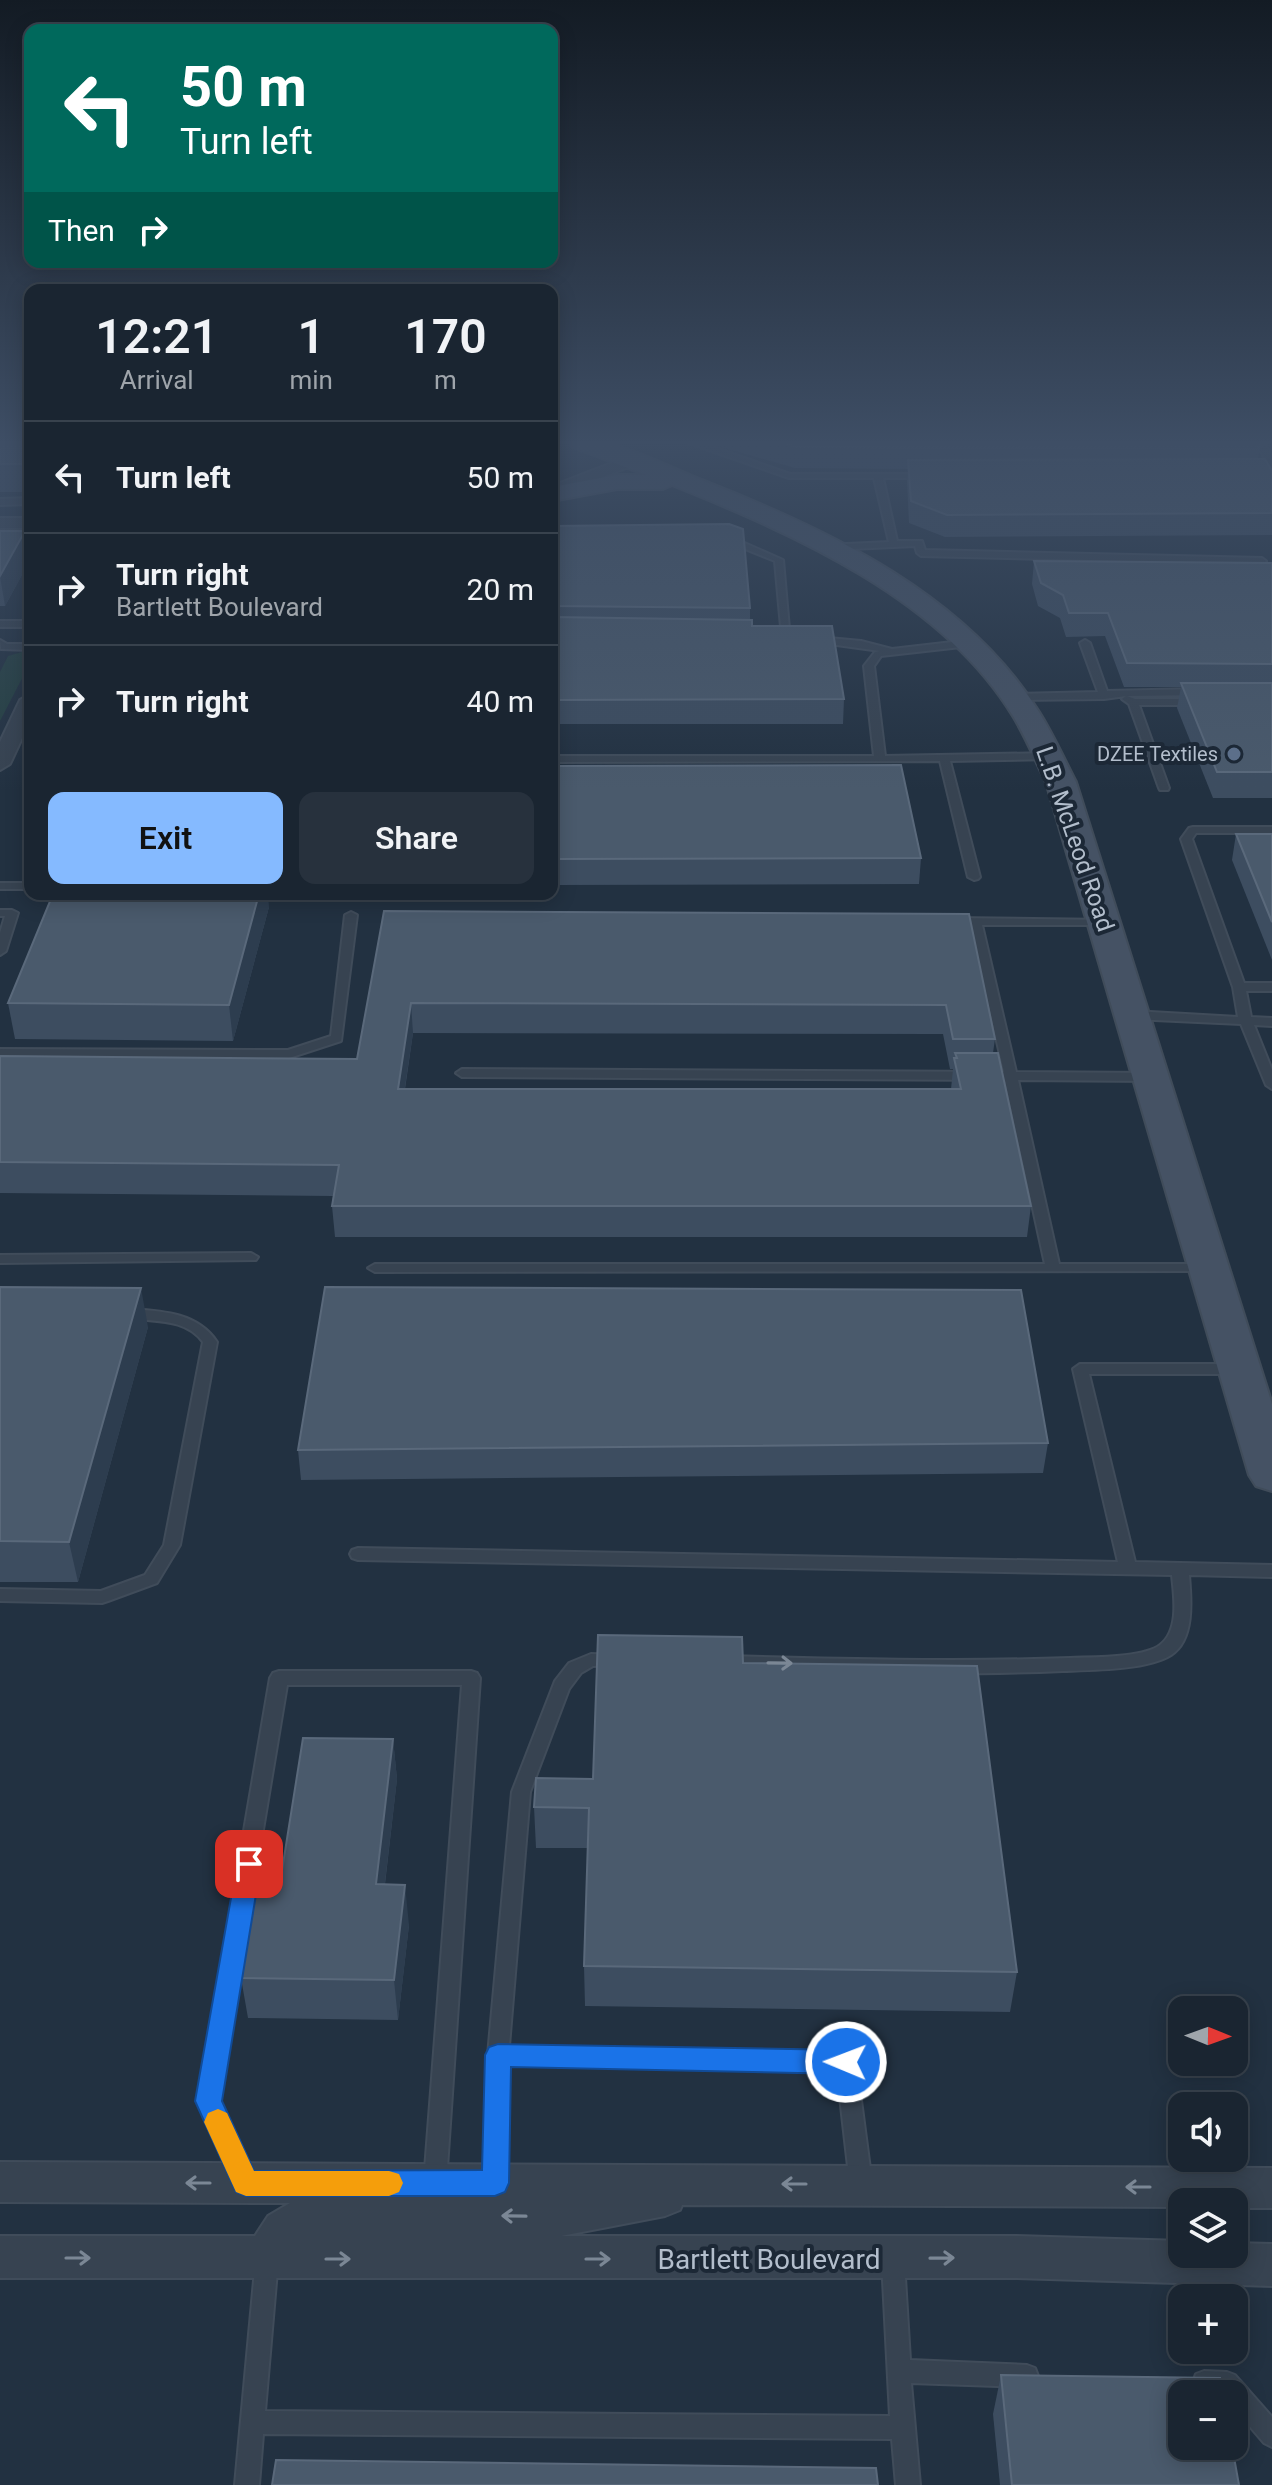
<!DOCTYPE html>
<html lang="en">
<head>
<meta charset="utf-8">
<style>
	body { margin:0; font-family:Roboto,sans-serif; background:#27313d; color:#f1f3f6; height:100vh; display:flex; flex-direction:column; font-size:30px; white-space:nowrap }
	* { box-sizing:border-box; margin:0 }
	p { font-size:26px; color:#9fa5ab }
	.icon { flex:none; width:44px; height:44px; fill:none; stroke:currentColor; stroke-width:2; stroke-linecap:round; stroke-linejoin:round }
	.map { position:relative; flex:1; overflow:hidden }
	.side { position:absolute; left:24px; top:284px; width:534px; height:616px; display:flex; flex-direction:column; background:#1a2531; border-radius:16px; box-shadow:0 4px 20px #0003,0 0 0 2px #38424d }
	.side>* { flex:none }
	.banner { position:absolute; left:24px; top:24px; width:534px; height:244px; border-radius:16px; box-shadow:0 4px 20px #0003,0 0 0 2px #38424d; background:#00695c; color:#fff; overflow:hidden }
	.needle { width:52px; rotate:91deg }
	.controls { position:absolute; left:1168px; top:1996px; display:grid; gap:16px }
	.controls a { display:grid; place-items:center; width:80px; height:80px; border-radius:16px; background:#1a2531; box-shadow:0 4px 20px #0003,0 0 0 2px #38424d; font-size:40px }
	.pin { position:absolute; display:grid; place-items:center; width:68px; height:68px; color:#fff; margin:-34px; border-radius:16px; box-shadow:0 4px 12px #0006 }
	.me { position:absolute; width:88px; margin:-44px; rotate:271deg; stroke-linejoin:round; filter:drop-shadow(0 0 6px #0008) }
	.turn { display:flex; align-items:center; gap:28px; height:168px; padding:0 24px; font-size:36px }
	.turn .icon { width:104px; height:104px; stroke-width:2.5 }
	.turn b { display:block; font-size:56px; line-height:68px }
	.then { display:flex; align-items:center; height:76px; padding:0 24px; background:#0003; gap:16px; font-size:30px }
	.eta { display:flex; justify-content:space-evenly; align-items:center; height:136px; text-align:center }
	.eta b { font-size:48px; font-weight:600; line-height:56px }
	.cta { display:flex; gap:16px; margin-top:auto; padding:16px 24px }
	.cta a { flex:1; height:92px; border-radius:16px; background:#85baff; color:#111; font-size:32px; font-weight:600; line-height:92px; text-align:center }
	.cta a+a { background:#27313d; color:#f1f3f6 }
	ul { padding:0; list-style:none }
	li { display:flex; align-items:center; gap:24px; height:112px; padding:0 24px; border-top:2px solid #38424d }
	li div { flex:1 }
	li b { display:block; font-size:30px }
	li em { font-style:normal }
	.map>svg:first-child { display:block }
	.green { fill:#254042 }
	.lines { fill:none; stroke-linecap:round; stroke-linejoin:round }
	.lane-casing { stroke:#404c5a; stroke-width:4 }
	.street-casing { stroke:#404c5a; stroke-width:4 }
	.secondary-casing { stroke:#404c5a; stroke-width:4 }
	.lane { fill:#374351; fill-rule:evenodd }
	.street { fill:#374351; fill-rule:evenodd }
	.secondary { fill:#455264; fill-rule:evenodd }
	.wall { fill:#3d4d60; fill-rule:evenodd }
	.shaded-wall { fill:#2d3d4f }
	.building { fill:#4a5a6c; stroke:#5a697b; stroke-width:2 }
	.oneway { stroke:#7b8795 }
	.route { fill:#1a73e8; stroke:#114b97; stroke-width:2 }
	.slow { fill:#f59e0b }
	.service-dot { fill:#5c6f8a; stroke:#1c2836; stroke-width:3 }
	.labels { text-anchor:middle; stroke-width:8; stroke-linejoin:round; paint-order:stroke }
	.far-poi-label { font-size:20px; fill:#b3becc; stroke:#1c2836; text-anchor:end }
	.street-label { font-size:24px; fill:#b3becc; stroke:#1c2836 }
	.near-street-label { font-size:28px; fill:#b3becc; stroke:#1c2836 }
</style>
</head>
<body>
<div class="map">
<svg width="1272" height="2485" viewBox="0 0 1272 2485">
	<rect width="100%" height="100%" fill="#223141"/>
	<path class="green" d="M22 652 30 653V663L0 721V672L8 656Z"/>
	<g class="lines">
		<g class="lane-casing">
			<g id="lane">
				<path d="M686 442H699L790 474H927L928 476 924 478H883L897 541H922L925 550 1262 558 1266 561 1262 564 921 556 917 553 915 546 829 550 826 549V545L889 542 874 478H789Z"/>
				<path d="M1256 442H1264L1272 457V467L1268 465Z"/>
				<path d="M30 498V504L0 505V499Z"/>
				<path d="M725 537H731L783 560 790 640 782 638 775 561 725 541Z"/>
				<rect x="0" y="621" width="30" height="6"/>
				<path d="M818 637 861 641 892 649 970 640 975 643 970 646 881 656 874 666 885 756 1051 753 1056 756 1051 759 950 761 980 877 978 879 974 880 968 877 940 761 552 762V756H874L864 666 875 652 880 651 815 642 813 640Z"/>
				<path d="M0 640 7 644H30V650L1 649Z"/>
				<path d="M1085 640 1090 643 1107 691 1197 689 1202 692 1197 695 1127 696 1135 699H1196L1201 702 1196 705H1139L1169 788 1168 790H1160L1159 788 1129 704 1122 699 1126 696 1104 699 1014 700 1009 697 1014 694 1098 692 1080 643Z"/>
				<path d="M1193 827H1272V833H1196L1192 839 1244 983H1272V991H1246L1251 1017 1272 1018V1026L1254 1025 1272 1070V1089L1266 1085 1241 1024 1133 1019 1127 1015 1133 1011 1238 1017 1233 987 1181 839 1189 828Z"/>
				<rect x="0" y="883" width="30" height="6"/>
				<path d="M0 910H12L18 913 6 951 0 955V933L5 916H0Z"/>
				<path d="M351 912 357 915 341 1041 289 1058 0 1057V1049L288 1050 331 1036 345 915Z"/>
				<path d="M954 918 1108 920V924L1104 925H982L1016 1072 1151 1073 1157 1077 1151 1081 1018 1080 1059 1264H1205L1210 1265 1212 1268 1210 1271 375 1272 368 1268 375 1264H1045L1005 1080 462 1077 456 1073 462 1069 1004 1072 970 924 950 923V919Z"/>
				<path d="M251 1253 258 1257 256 1260 0 1263V1255Z"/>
				<path d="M128 1309C161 1311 197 1312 217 1342L180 1545 157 1583 108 1601 102 1603 0 1601V1589L101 1591 145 1575 164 1545 203 1342C184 1316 150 1323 123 1317L121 1314Z"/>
				<path d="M1080 1364H1235L1242 1369 1235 1374H1089L1135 1562 1272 1565V1577L1189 1575C1191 1599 1195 1640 1171 1655 1147 1670 1092 1670 1063 1671 951 1676 839 1672 727 1670L721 1668 718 1663 721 1658 727 1656C841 1659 956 1662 1070 1658 1092 1657 1143 1658 1160 1645 1180 1630 1174 1595 1172 1575L358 1560 352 1558 350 1554 352 1550 358 1548 1118 1562 1073 1369Z"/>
				<path d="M591 1654 620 1655 623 1660 620 1665 593 1666 581 1673 569 1689 530 1792 509 2046 846 2053 853 2056 856 2062 872 2184 868 2191 861 2194 854 2191 850 2184 837 2071 508 2064 506 2183 502 2190 495 2193 488 2190 484 2183 488 2055 512 1792 555 1681 569 1663Z"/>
				<path d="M279 1671H471L477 1673 480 1678 446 2183 442 2190 435 2193 428 2190 424 2183 462 1685H287L218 2101 256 2181 252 2188 245 2191 238 2188 198 2101 270 1678 273 1673Z"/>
				<path d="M267 2249 275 2252 278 2259 265 2411 890 2416 882 2261 885 2254 893 2251 901 2254 904 2261 910 2360 1027 2365 1035 2368 1038 2376 1035 2384 1027 2387 911 2383 920 2485H896L892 2439 263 2434 259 2485H235L256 2259 259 2252Z"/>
				<path d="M1204 2371 1227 2372 1235 2375 1272 2417V2447L1264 2443 1234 2408V2394L1204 2393 1196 2390 1193 2382 1196 2374Z"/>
			</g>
		</g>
		<g class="street-casing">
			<g id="street">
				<path d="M630 456 638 461 636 464 552 497V486Z"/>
				<rect x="0" y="518" width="30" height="10"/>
				<path d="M30 694V721L10 764 0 770V742L20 700Z"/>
				<path d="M0 2162 1272 2168V2208H1234V2202H1182V2207L682 2205 680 2210 665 2216 561 2236H314H1017L1182 2241V2254H1234V2243L1272 2244V2286L1017 2278H0V2236H255L268 2216 290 2203 0 2202Z"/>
			</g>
		</g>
		<g class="secondary-casing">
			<path id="secondary" d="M570 442C580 442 591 441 600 442 626 445 682 473 709 483 831 531 967 596 1039 712 1053 734 1064 759 1076 782L1272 1404V1491L1256 1486 1249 1475 1046 782C1035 760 1026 737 1013 716 942 599 794 534 672 485L663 489H617L552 501V487L617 475H646L573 447Z"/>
		</g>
		<use href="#lane" class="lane"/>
		<use href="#street" class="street"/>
		<use href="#secondary" class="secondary"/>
	</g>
	<g class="wall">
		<rect x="0" y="442" width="30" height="50"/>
		<path d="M704 442H1258L1260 446 1258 459 1272 471V535L945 537 909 523 907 481 908 469 795 468Z"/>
		<path d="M552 526 750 608V620L752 626 844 699 843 724H552Z"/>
		<path d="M0 531H25L30 560 5 606H0Z"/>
		<path d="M1034 561 1272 563V798H1213L1177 708 1181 687H1124L1105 636 1066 637 1060 618 1038 606 1032 584Z"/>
		<path d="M552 766 921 858 919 884 552 885Z"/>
		<path d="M1236 834H1272V960L1232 860Z"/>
		<path d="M269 907 233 1041 15 1039 8 1003Z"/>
		<path d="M384 911 969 914 995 1039 993 1053 1031 1206 1027 1237H335L332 1206 333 1196 0 1193V1056L357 1059ZM413 1033 943 1034 950 1069H953L951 1089H405Z"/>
		<path d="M0 1287 148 1327 78 1582H0Z"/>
		<path d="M1048 1443 1043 1473 301 1480 298 1450Z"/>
		<path d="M743 1663 1017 1972 1010 2012 585 2006 584 1966 588 1848H536L534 1807 593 1779Z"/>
		<path d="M393 1739 397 1779 385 1884 409 1925 398 2020 248 2018 241 1978 280 1883Z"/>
		<path d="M1001 2375 1239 2485H1000L993 2414Z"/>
	</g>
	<g class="shaded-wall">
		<path d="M25 531 30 560 5 606 0 576Z"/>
		<path d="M259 894H268L269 907 233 1041 229 1005Z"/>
		<path d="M411 1003 413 1033 400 1120 398 1089Z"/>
		<path d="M141 1288 148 1327 78 1582 69 1542Z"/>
		<path d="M393 1739 397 1779 380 1925 376 1884Z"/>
		<path d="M405 1885 409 1925 398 2020 394 1980Z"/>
	</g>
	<g class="building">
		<rect x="0" y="442" width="30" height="22"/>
		<path d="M779 442H1258L1260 446H1257L1259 449 796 447Z"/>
		<path d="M1265 459 1272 471V513L947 515 911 501 908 460Z"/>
		<path d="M729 524 743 529 750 608 552 606V526Z"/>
		<path d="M0 531H25L0 576Z"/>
		<path d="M1034 561 1272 563V664L1127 663 1108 613H1069L1063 595 1041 583Z"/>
		<path d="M552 617 752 620V626H832L844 699 552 700Z"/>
		<path d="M1181 683H1272V772H1217Z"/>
		<path d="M901 765 921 858 552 859V766Z"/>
		<path d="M1236 834H1272V922Z"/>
		<path d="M53 894H259L229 1005 8 1003Z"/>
		<path d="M384 911 969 914 995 1039H953L946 1005 411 1003 398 1089H961L954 1058H957L955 1053H998L1031 1206H332L339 1165 0 1162V1056L357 1059Z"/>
		<path d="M0 1287 141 1288 69 1542 0 1541Z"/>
		<path d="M325 1287 1021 1290 1048 1443 298 1450Z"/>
		<path d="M598 1635 742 1637 743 1663 977 1666 1017 1972 584 1966 589 1808 534 1807 536 1778 593 1779Z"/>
		<path d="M303 1738 393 1739 376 1884 405 1885 394 1980 241 1978 257 1883H280Z"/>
		<path d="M1001 2375 1220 2378 1223 2394H1182V2446H1232L1239 2485H1012Z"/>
		<path d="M276 2460 876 2468 878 2485H272Z"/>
	</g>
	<defs><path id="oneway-shaft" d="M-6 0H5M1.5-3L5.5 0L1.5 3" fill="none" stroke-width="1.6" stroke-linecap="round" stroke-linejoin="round" transform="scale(2)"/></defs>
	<g class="oneway">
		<use href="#oneway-shaft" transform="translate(780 1663) rotate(1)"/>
		<use href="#oneway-shaft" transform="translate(198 2183) rotate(-180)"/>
		<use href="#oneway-shaft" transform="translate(794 2184) rotate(-180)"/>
		<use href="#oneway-shaft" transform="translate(1138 2187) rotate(-180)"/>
		<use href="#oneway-shaft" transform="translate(514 2216) rotate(-179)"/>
		<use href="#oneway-shaft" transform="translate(78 2258)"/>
		<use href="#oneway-shaft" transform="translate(942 2258) rotate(-1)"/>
		<use href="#oneway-shaft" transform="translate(338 2259)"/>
		<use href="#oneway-shaft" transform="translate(598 2259)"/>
	</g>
	<linearGradient id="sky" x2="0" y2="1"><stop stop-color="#131b24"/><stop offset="0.56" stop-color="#3e4e65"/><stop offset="1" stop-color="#3e4e65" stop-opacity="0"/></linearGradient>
	<rect width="1272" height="790" fill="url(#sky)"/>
	<path class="route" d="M249 1854 257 1857 261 1864 222 2101 254 2171 482 2170 485 2055 489 2047 498 2044 846 2050 855 2054 859 2062 855 2070 846 2074 511 2067 509 2183 505 2192 495 2196H246L236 2192 195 2101 237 1864 240 1857Z"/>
	<path class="slow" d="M218 2109 227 2113 254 2171H389L399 2174 403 2183 399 2192 389 2196H246L236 2192 204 2122 208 2113Z"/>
	<circle class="service-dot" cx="1234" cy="754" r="8"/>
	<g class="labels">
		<g class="far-poi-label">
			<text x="1218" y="761">DZEE Textiles</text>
		</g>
		<g class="street-label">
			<text transform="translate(1075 839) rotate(71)" y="8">L.B. McLeod Road</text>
		</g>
		<g class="near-street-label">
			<text x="769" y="2269">Bartlett Boulevard</text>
		</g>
	</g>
</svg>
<div class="controls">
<a><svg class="needle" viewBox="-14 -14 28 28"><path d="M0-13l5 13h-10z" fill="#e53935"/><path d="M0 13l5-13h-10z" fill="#9fa5ab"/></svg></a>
<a><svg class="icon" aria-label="sound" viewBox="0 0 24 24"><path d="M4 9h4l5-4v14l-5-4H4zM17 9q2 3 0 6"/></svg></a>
<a><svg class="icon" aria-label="layers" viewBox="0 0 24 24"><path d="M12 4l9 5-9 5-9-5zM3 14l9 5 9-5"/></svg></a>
<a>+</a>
<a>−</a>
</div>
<div class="pin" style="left:249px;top:1864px;background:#d93025"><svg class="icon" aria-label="arrive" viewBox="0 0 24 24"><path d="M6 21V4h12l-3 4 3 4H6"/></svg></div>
<svg class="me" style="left:846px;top:2062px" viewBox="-20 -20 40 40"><circle r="17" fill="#1a73e8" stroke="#fff" stroke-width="3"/><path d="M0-11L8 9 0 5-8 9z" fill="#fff"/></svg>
<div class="banner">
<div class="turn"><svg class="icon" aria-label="left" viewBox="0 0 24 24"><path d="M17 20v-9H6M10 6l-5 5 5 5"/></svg><div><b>50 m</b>Turn left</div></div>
<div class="then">Then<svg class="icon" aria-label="right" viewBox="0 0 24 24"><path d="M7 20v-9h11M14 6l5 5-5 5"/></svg></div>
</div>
<section class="side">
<div class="eta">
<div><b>12:21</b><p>Arrival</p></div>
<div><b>1</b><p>min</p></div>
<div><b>170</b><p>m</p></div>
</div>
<ul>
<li><svg class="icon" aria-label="left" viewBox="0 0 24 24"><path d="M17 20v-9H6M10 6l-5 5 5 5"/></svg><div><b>Turn left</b></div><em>50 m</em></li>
<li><svg class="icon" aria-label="right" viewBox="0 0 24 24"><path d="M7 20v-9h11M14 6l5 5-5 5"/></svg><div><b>Turn right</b><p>Bartlett Boulevard</p></div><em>20 m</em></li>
<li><svg class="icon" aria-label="right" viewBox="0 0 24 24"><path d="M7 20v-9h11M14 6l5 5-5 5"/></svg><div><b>Turn right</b></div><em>40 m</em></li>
</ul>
<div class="cta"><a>Exit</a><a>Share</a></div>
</section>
</div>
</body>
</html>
